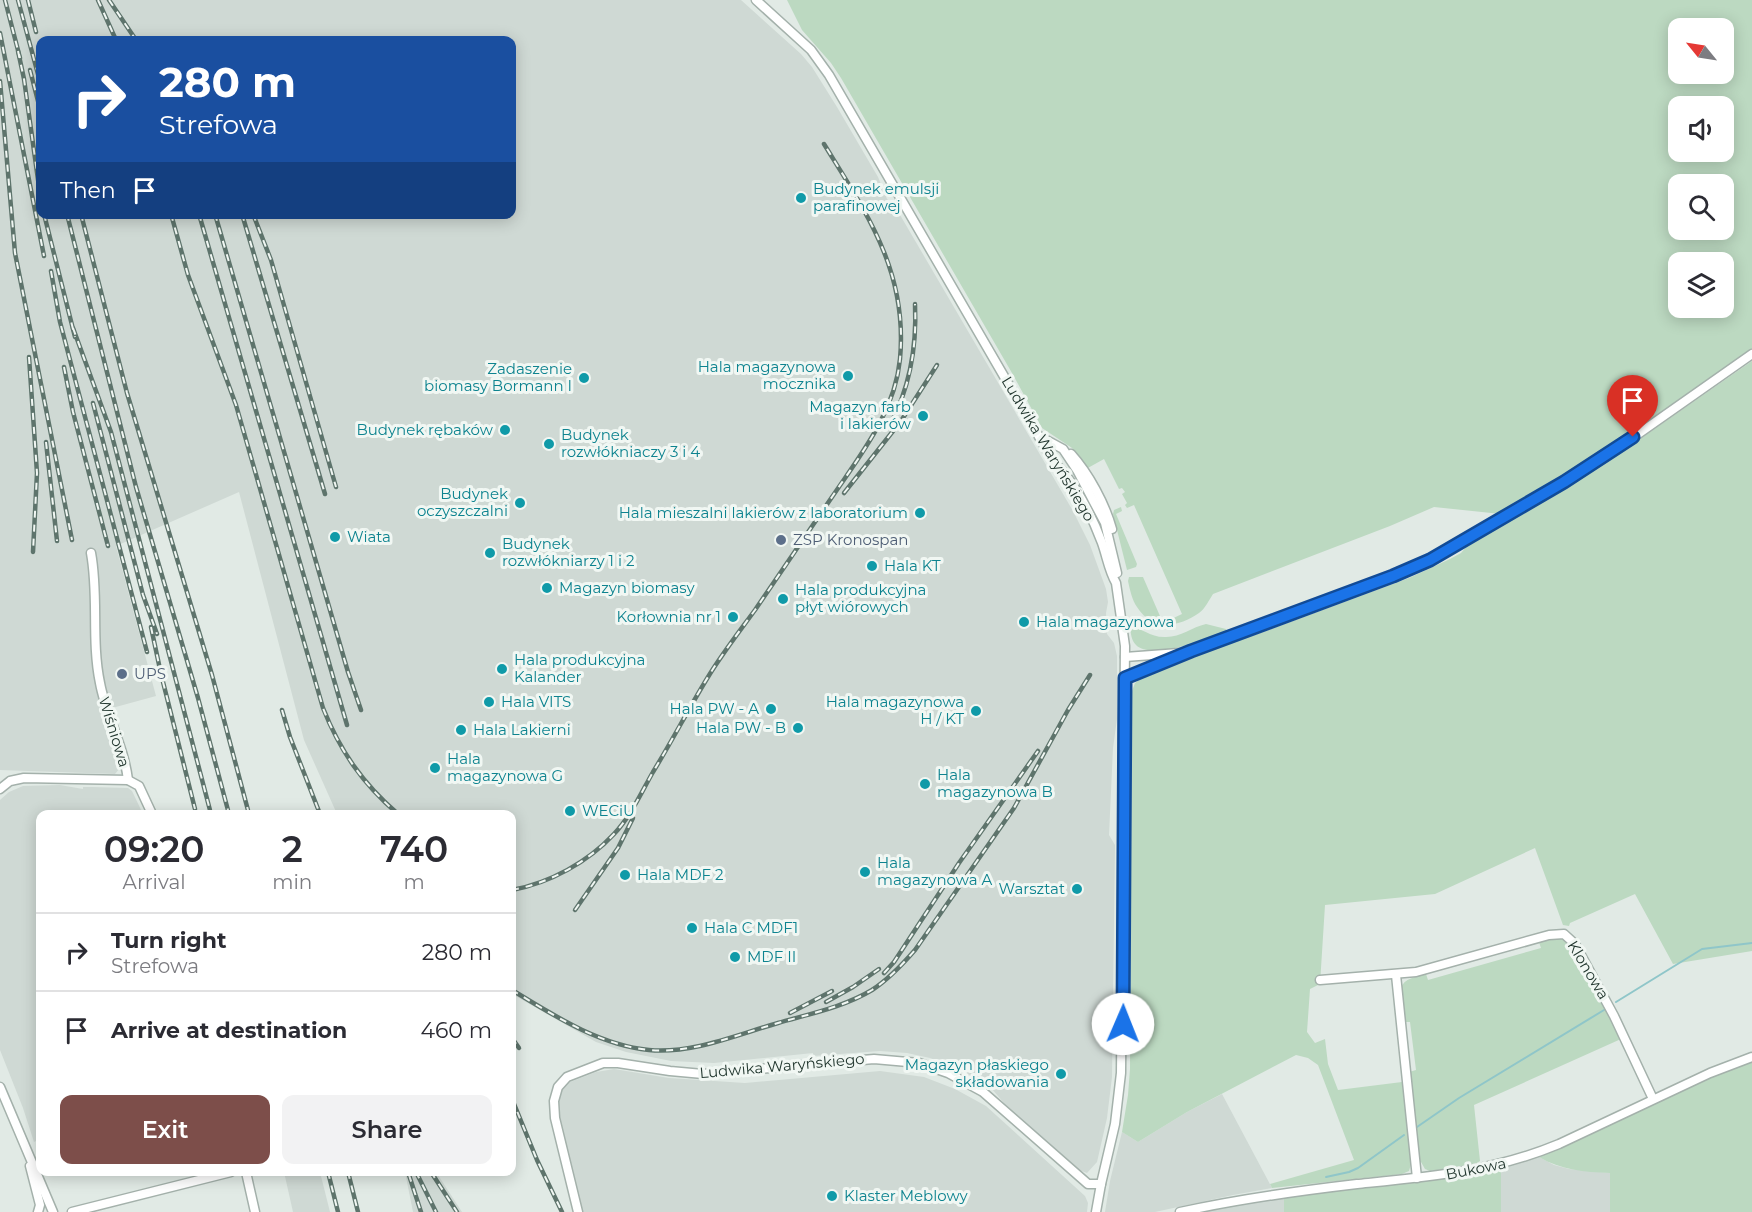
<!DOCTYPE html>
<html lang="en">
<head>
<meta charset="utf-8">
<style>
	body { margin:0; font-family:Montserrat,sans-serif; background:#f2f2f3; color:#2b2b33; height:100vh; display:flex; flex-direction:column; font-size:22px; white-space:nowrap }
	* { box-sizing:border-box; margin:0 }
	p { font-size:20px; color:#7c7c81 }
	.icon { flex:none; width:33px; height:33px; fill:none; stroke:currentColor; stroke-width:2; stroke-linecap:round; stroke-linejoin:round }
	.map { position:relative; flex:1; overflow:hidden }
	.side { position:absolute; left:36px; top:810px; width:480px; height:366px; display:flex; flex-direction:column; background:#fff; border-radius:12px; box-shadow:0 3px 15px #0003 }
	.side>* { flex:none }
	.hud { position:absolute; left:36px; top:36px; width:480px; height:183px; border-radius:12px; box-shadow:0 3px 15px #0003; background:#1a4fa0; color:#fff; overflow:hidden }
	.needle { width:39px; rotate:300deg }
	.fabs { position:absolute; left:1668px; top:18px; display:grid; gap:12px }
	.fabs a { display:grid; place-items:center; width:66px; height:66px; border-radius:12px; background:#fff; box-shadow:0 3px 15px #0003; font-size:30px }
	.pin { position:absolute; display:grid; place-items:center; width:51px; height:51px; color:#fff; margin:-62px -26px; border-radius:50% 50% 50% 0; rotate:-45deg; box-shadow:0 0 6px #0007 }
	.pin .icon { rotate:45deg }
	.me { position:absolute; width:66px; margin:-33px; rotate:1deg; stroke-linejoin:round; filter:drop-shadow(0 0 4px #0008) }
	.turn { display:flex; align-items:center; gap:21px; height:126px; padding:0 24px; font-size:27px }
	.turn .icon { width:78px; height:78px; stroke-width:2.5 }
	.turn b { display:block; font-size:42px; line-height:51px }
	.then { display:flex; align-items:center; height:57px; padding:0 24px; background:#0003; gap:12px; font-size:22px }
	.eta { display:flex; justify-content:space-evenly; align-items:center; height:102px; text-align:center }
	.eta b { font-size:36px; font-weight:600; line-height:42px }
	.action { display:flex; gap:12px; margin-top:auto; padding:12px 24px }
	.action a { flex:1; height:69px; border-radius:12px; background:#7d4e4a; color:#fff; font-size:24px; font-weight:600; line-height:69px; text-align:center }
	.action a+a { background:#f2f2f3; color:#2b2b33 }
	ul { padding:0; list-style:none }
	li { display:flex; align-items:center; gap:18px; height:78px; padding:0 24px; border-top:2px solid #e1e1e2 }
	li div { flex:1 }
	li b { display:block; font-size:22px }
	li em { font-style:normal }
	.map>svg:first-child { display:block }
	.built { fill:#cfd9d4; fill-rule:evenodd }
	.green { fill:#bcd9c1; fill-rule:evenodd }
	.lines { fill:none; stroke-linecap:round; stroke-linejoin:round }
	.stream { stroke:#8fc6c9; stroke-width:2 }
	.minor-casing { stroke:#a4b1ab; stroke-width:11 }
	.minor { stroke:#fff; stroke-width:8 }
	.rail-casing { stroke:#5e746c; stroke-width:4.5 }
	.rail { stroke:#f1f7f3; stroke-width:2; stroke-dasharray:7; stroke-linecap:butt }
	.route-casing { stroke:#114b97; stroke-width:15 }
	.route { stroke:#1a73e8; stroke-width:10 }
	.culture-dot { fill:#0f9aa8; stroke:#f1f7f3; stroke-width:2 }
	.service-dot { fill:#5c6f8a; stroke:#f1f7f3; stroke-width:2 }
	.labels { text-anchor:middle; stroke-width:6; stroke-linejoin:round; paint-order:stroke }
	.culture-label { font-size:15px; fill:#0d838f; stroke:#f1f7f3; text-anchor:start }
	.street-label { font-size:15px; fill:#233830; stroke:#f1f7f3 }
	.service-label { font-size:15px; fill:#4e5e75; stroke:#f1f7f3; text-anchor:start }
</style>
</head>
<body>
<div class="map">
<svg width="1752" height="1212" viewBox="0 0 1752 1212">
	<rect width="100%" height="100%" fill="#e1eae5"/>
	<g class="built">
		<path d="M0 0H741L801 54 812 67 837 107 878 177 887 199 896 208 1073 511 1090 545 1106 589 1108 602 1106 613 1107 634 1114 643 1117 656V719L1113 748 1109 835 1115 845 1112 1077 1107 1118 1097 1162 1087 1173 1079 1170 1038 1135 1004 1103 992 1089 963 1071 930 1058 907 1053 880 1051 813 1056V1053L714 1063 671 1061 626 1052 596 1042 512 994V814H337L304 740 239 492 116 546 156 696 101 711 120 768 115 774 0 770ZM40 40H512V214H40Z"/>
		<path d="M60 785 83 789V787H92L128 788 132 791 143 814H40V1139L34 1142 23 1108 0 1050V800L9 792 23 786Z"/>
		<path d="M614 1069 669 1078 745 1083 880 1071 924 1077 955 1089 986 1106 1085 1196 1088 1203 1087 1212H582L559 1118 557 1102 561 1089 565 1084 596 1072Z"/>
		<path d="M1222 1094 1272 1188 1233 1195 1155 1212H1105L1110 1181 1122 1132 1138 1142 1187 1112Z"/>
		<path d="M1539 1157 1554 1165 1569 1169 1610 1173V1212H1501V1169Z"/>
		<path d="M284 1172H320L330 1212H293Z"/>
		<path d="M405 1172H436L462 1212H413Z"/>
		<path d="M1284 1196V1212H1198Z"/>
	</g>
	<g class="green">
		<path d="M787 0H1752V349L1601 454 1501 514 1434 507 1390 526 1213 594C1209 600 1205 609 1199 613 1178 628 1152 631 1137 607 1132 600 1130 590 1128 581L1129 577H1143L1163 623 1182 614 1134 505 1127 508 1125 505 1127 503 1122 494 1125 492 1122 488 1119 489 1104 459 1086 469 1072 448 1042 428 1012 373 841 78 831 63 802 30ZM1678 28H1724V74H1678ZM1678 106H1724V152H1678ZM1678 184H1724V230H1678ZM1678 262H1724V308H1678Z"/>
		<path d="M1752 361V951L1673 964 1635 894 1570 923 1569 926 1563 925 1535 848 1435 894 1325 905 1320 984 1310 989 1307 1032 1315 1043 1325 1039 1328 1064 1338 1090 1402 1082 1411 1164 1409 1171 1402 1174 1272 1188 1270 1184 1354 1160 1318 1065 1308 1058 1296 1055 1187 1112 1138 1142 1122 1132 1128 1095 1130 1069 1132 691 1135 683 1141 678 1210 648 1255 635 1409 578 1450 559 1461 553 1467 546 1607 462Z"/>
		<path d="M1121 507 1122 511 1116 514 1137 564 1136 567 1127 570 1113 514 1114 510Z"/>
		<path d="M1206 624 1226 629 1227 632C1208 638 1152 661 1136 645 1131 640 1131 633 1130 627 1141 627 1151 638 1166 637 1181 637 1192 627 1206 624Z"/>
		<path d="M1561 938C1567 941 1570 944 1574 950L1569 953 1581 974 1586 972 1621 1039 1474 1105 1480 1161 1474 1165 1430 1171 1425 1169 1421 1162H1419L1409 1072 1416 1070 1410 1022H1404L1401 988C1404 978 1416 977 1426 974L1428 980 1541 948 1539 942Z"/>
		<path d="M1752 1061V1212H1610V1173C1584 1172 1561 1170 1539 1157L1711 1076Z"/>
		<path d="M1501 1169V1212H1284V1196L1447 1178Z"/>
	</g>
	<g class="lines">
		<g class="stream">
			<path d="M1616 1002 1702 949 1752 943"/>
			<path d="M1417 1127 1459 1098 1604 1010"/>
			<path d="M1326 1177 1349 1172 1358 1168 1404 1135"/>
		</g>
		<g class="minor-casing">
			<g id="minor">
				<path d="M756 0 811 50 829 75 1056 466"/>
				<path d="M1039 436 1063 449 1077 470 1105 523 1117 573"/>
				<path d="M1071 454C1089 474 1105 504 1112 529"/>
				<path d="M1053 462C1073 478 1093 518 1102 543 1107 557 1109 571 1116 583L1125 646 1121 1073 1115 1124 1101 1184 1096 1212"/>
				<path d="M91 553C99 596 91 640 100 683 106 716 124 746 128 780"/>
				<path d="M1125 657 1179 653"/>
				<path d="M1125 678 1191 651 1393 576 1444 553 1604 458 1752 354"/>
				<path d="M0 789 10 781 24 778 128 780 139 786 152 814"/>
				<path d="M1396 975 1417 1178"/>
				<path d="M1320 980 1416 972 1549 935 1564 934 1575 944 1614 1016 1653 1099"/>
				<path d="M0 1087 53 1212"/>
				<path d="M30 1166 40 1205 38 1212"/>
				<path d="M246 1172 255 1212"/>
				<path d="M72 1212 231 1172"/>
				<path d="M578 1212 555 1118 554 1101 558 1087 567 1077 603 1063H618L670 1071 703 1074 874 1059 919 1063 948 1073 983 1092 1088 1184H1101"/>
				<path d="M1180 1212C1239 1199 1297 1191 1357 1184 1428 1177 1492 1172 1559 1144L1710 1073 1752 1057"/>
			</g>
		</g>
		<use href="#minor" class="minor"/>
		<g class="rail-casing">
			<g id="rail">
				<path d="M5 0 20 58"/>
				<path d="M18 0 39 78"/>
				<path d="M28 0 36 32"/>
				<path d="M98 0 116 40"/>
				<path d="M109 0 136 40"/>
				<path d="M0 33 44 256"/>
				<path d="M18 51 24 79 40 194"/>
				<path d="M30 70 40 109"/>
				<path d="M0 81 15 253 72 540"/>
				<path d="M44 214 75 337"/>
				<path d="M67 214 136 487 198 698 229 814"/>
				<path d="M81 214 127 393 212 675 249 814"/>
				<path d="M171 214 188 275 236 405 323 708C340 751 363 784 398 814"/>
				<path d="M199 214 347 725"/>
				<path d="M215 214 348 672 361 710"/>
				<path d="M242 214 325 494"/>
				<path d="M253 214 271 260 336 487"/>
				<path d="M51 271 60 322 147 652"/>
				<path d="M73 328 111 432 211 814"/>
				<path d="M29 357 37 473 33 552"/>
				<path d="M64 367 73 412 108 546"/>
				<path d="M93 403 143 595 157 634"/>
				<path d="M889 427C910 388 917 348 915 304"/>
				<path d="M46 442 57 541"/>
				<path d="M844 493 901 421 937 365"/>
				<path d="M151 627 161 674 195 809"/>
				<path d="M282 710 290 737 320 814"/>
				<path d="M512 890C550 883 588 862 614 834 631 816 641 793 653 772 672 741 689 708 708 677 722 654 739 632 755 610 781 572 807 534 832 497 861 454 895 412 900 359 908 272 867 214 824 144"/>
				<path d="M575 910 618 848 633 818"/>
				<path d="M884 973 894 962 959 863 1038 751"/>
				<path d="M512 990C553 1015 599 1045 649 1050 692 1054 736 1035 778 1023 809 1014 844 1007 872 990 889 979 902 965 915 950L1014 808 1068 710 1090 675"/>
				<path d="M826 1002 853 987 879 969"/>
				<path d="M790 1013 832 991"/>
				<path d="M512 1038 519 1048"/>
				<path d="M512 1099 537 1160 562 1212"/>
				<path d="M328 1172 338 1212"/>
				<path d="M348 1172 358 1212"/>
				<path d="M416 1172 436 1212"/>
				<path d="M431 1172 457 1212"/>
				<path d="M409 1175 421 1212"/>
			</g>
		</g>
		<use href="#rail" class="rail"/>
	</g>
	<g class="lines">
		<g class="route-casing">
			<path id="route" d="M1123 1024 1125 678 1191 651 1393 576 1430 560 1564 482 1633 437"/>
		</g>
		<use href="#route" class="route"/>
	</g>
	<g class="culture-dot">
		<circle cx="801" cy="198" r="6"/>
		<circle cx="848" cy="376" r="6"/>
		<circle cx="584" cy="378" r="6"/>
		<circle cx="923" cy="416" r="6"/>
		<circle cx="505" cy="430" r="6"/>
		<circle cx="549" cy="444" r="6"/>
		<circle cx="520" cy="503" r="6"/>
		<circle cx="920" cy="513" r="6"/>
		<circle cx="335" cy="537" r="6"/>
		<circle cx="490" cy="553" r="6"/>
		<circle cx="872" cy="566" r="6"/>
		<circle cx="547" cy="588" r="6"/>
		<circle cx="783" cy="599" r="6"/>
		<circle cx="733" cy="617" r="6"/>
		<circle cx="1024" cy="622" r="6"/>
		<circle cx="502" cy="669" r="6"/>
		<circle cx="489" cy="702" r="6"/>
		<circle cx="771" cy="709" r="6"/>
		<circle cx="976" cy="711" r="6"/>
		<circle cx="798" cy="728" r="6"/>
		<circle cx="461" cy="730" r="6"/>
		<circle cx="435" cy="768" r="6"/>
		<circle cx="925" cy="784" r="6"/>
		<circle cx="570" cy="811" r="6"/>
		<circle cx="865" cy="872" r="6"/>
		<circle cx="625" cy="875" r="6"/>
		<circle cx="1077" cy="889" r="6"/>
		<circle cx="692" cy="928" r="6"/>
		<circle cx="735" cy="957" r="6"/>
		<circle cx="1061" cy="1074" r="6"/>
		<circle cx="832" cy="1196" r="6"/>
	</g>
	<g class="service-dot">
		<circle cx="781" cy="540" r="6"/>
		<circle cx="122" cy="674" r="6"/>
	</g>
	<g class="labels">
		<g class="culture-label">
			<text x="813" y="194">Budynek emulsji<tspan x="813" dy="17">parafinowej</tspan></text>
			<text x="836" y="372" text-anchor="end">Hala magazynowa<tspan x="836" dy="17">mocznika</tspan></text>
			<text x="572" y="374" text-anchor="end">Zadaszenie<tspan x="572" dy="17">biomasy Bormann I</tspan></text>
			<text x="911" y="412" text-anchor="end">Magazyn farb<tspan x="911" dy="17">i lakierów</tspan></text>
			<text x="493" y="435" text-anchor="end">Budynek rębaków</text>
			<text x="561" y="440">Budynek<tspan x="561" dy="17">rozwłókniaczy 3 i 4</tspan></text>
			<text x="508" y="499" text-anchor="end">Budynek<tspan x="508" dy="17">oczyszczalni</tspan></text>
			<text x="908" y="518" text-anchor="end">Hala mieszalni lakierów z laboratorium</text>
			<text x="347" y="542">Wiata</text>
			<text x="502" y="549">Budynek<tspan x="502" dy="17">rozwłókniarzy 1 i 2</tspan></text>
			<text x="884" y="571">Hala KT</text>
			<text x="559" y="593">Magazyn biomasy</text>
			<text x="795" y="595">Hala produkcyjna<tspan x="795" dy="17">płyt wiórowych</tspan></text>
			<text x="721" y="622" text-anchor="end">Korłownia nr 1</text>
			<text x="1036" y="627">Hala magazynowa</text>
			<text x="514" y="665">Hala produkcyjna<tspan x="514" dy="17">Kalander</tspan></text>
			<text x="501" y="707">Hala VITS</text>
			<text x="964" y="707" text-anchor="end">Hala magazynowa<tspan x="964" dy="17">H / KT</tspan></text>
			<text x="759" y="714" text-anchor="end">Hala PW - A</text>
			<text x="786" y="733" text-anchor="end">Hala PW - B</text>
			<text x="473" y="735">Hala Lakierni</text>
			<text x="447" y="764">Hala<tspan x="447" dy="17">magazynowa G</tspan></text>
			<text x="937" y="780">Hala<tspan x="937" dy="17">magazynowa B</tspan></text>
			<text x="582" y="816">WECiU</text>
			<text x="877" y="868">Hala<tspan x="877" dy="17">magazynowa A</tspan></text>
			<text x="637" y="880">Hala MDF 2</text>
			<text x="1065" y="894" text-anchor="end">Warsztat</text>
			<text x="704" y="933">Hala C MDF1</text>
			<text x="747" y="962">MDF II</text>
			<text x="1049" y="1070" text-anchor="end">Magazyn płaskiego<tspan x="1049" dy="17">składowania</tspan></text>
			<text x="844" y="1201">Klaster Meblowy</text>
		</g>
		<g class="street-label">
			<text transform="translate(1048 449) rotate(59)" y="5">Ludwika Waryńskiego</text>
			<text transform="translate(114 732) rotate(73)" y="5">Wiśniowa</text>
			<text transform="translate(1588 970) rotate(59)" y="5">Klonowa</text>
			<text transform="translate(782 1066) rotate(-5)" y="5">Ludwika Waryńskiego</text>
			<text transform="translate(1476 1169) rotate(-11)" y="5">Bukowa</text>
		</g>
		<g class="service-label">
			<text x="793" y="545">ZSP Kronospan</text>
			<text x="134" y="679">UPS</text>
		</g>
	</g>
</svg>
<div class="fabs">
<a><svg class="needle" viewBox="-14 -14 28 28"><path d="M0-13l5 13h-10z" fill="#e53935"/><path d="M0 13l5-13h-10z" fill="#7c7c81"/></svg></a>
<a><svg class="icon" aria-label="sound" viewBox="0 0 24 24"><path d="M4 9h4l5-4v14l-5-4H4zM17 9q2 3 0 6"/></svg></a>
<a><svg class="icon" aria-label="search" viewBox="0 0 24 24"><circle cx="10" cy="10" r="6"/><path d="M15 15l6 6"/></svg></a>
<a><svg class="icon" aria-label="layers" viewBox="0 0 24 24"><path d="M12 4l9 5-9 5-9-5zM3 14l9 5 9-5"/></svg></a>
</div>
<div class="pin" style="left:1633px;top:437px;background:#d93025"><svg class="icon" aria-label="arrive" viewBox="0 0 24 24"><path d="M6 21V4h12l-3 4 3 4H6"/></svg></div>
<svg class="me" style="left:1123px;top:1024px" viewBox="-20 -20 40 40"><circle r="19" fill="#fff"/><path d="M0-13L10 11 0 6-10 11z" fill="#1a73e8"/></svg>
<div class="hud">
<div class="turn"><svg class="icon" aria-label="right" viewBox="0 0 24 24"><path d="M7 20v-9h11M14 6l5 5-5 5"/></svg><div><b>280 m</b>Strefowa</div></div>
<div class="then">Then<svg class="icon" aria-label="arrive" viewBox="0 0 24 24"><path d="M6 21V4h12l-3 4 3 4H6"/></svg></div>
</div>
<section class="side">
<div class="eta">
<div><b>09:20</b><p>Arrival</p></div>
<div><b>2</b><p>min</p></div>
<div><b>740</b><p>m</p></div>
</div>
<ul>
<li><svg class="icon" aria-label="right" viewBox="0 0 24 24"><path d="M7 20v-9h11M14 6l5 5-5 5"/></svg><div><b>Turn right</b><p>Strefowa</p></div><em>280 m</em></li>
<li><svg class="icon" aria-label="arrive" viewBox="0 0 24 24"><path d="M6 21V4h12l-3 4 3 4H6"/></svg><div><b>Arrive at destination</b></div><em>460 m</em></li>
</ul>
<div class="action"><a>Exit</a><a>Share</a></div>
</section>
</div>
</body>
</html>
